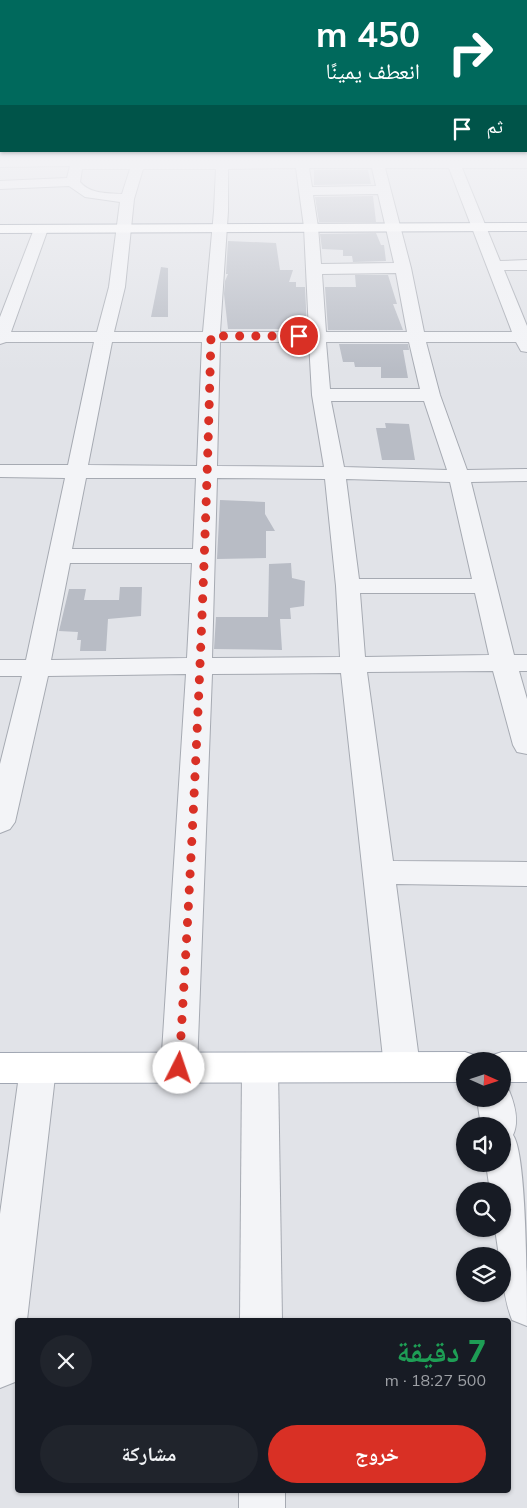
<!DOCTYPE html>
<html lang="ar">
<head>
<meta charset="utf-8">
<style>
	body { margin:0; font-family:Mulish,"Noto Naskh Arabic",sans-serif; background:#20242c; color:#f1f3f6; direction:rtl; height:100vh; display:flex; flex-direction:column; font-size:19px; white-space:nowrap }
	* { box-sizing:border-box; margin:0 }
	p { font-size:16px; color:#9ea1a6 }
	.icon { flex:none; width:28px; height:28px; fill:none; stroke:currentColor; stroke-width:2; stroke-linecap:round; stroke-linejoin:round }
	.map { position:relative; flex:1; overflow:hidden; direction:ltr }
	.sheet { position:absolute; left:15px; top:1318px; width:496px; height:175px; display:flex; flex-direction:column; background:#171b24; border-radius:5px; box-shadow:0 1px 4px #0004; direction:rtl }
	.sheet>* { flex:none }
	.banner { position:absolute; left:0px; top:0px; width:528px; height:152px; box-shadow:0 1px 4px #0004; direction:rtl; background:#00695c; color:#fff; overflow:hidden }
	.needle { width:32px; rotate:93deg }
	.fabs { position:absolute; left:456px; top:1052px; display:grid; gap:10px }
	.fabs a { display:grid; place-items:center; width:55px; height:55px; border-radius:50%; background:#171b24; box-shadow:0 1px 4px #0004; font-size:25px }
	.pin { position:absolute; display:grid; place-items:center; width:42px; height:42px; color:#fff; margin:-21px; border:2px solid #fff; border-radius:50%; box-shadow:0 1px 5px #0007 }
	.me { position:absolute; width:55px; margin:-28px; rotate:4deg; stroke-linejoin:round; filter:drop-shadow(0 0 4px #0008) }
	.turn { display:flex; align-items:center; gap:18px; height:105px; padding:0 25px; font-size:22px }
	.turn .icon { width:65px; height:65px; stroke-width:2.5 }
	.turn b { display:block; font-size:35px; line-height:42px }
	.then { display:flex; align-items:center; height:48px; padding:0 25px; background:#0003; gap:10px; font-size:19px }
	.round { display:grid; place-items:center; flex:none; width:52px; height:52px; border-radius:26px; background:#20242c }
	.overview { display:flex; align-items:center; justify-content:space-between; height:85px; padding:0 25px }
	h1 { font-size:30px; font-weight:800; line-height:38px; color:#1e9e55 }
	.button { display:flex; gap:10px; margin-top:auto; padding:10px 25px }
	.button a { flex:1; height:58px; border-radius:30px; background:#d93025; color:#fff; font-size:20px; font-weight:800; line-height:58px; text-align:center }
	.button a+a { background:#20242c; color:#f1f3f6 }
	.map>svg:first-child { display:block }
	.building { fill:#b8bcc5 }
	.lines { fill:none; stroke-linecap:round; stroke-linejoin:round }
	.minor-casing { stroke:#a6aab2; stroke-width:2 }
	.major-casing { stroke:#a1a7b3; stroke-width:2 }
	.highway-casing { stroke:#89909e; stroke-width:2 }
	.minor { fill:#f3f4f7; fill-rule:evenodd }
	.major { fill:#fff; fill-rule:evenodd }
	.highway { fill:#fff; fill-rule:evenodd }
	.route { stroke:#d93025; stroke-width:9; stroke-dasharray:0 16.2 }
</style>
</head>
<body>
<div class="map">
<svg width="527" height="1508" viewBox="0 0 527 1508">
	<rect width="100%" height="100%" fill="#e1e3e8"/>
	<g class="building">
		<path d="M314 170H368L371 184 314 185Z"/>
		<path d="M373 196 376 222H319L315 197Z"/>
		<path d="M376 233 381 245H384L386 261 353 262 352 256H343V250L322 249 320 234Z"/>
		<path d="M228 241 276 243 280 270H293L289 282H296V287H305L307 329H228L224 294 225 281 228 274H226Z"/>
		<path d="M161 267 168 268V317H151Z"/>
		<path d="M355 275H388L397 304H393L403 330H328L325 287H356Z"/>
		<path d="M339 344H408L409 350H403L408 378H381V367H355L354 362H343Z"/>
		<path d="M385 423 409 424 415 460H382L376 428H386Z"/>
		<path d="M220 500 265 502V514L275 531H266V558L217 559Z"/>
		<path d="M291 563 292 578 305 581 304 606 290 608 291 619H280L282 650 214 649 216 617H268L269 564Z"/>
		<path d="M120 587H142L141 616 108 619 106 651H80L81 640H77L78 632 59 631 69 589H86L84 600H119Z"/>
	</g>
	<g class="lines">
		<g class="minor-casing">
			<g id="minor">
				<path d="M0 161H527V168H462L500 261 527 260V270H504L527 326V352L521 351 516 342H426L440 395 467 470 527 469V481L471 482 514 655H527V671H519L527 699V754L517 752 513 745 493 671 367 672 393 861 527 862V886L396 884 420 1067 414 1078 402 1082 390 1078 384 1067 341 673 212 674 197 1068 191 1079 179 1083 167 1079 161 1068 186 674 48 676 15 822 10 829 0 833V764L22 676H0V660H26L65 478 0 477V465H68L94 342H6L0 344V317L34 229 36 226H46L48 229 11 332H97L109 287 120 202 85 197 69 186 0 189V181L67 178 70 166 0 167ZM296 168 304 227 309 332H220L228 211V169ZM309 168H372L376 186 312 187ZM385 168H449L512 332H424L411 268ZM82 169H130L122 194C107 193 90 194 80 182ZM143 169H216L214 211 203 332H114L125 287 134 199ZM378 194 394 263 321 264 318 227 313 195ZM396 273 407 332H326L322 274ZM112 342H202L197 466 88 465ZM220 342H309L312 395 324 467 217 466ZM326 342H409L420 389H330ZM331 401H424L447 470 344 467ZM86 478H196L193 549H72ZM217 478 325 479 336 586 340 657 212 658ZM346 479 450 482 472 579H359ZM70 563H192L187 658 51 660ZM360 593H475L489 655 365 657Z"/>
				<path d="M38 1053 50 1057 56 1068 27 1320H18V1376L15 1382 0 1388V1214L20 1068 26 1057Z"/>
				<path d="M260 1053 273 1058 278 1069 282 1320H240L242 1069 247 1058Z"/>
				<path d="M502 1086 508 1088C514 1102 520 1120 513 1135 527 1154 527 1292 527 1326L512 1320C504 1299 502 1279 502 1256H499L495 1229H502V1191H490L486 1164H502V1126H481L477 1099H502Z"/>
				<rect x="239" y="1490" width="46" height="18"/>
			</g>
		</g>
		<g class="major-casing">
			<g id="major">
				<path d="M465 1052 477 1056 480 1061H465V1082L0 1083V1053Z"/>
				<path d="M502 1052H527V1082H502V1061H487L490 1056Z"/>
			</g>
		</g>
		<g class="highway-casing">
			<path id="highway" d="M527 223V231L0 233V225Z"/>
		</g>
		<use href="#minor" class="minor"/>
		<use href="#major" class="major"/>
		<use href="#highway" class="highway"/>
	</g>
	<linearGradient id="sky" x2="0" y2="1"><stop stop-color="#8ab2da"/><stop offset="0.43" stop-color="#f2f2f5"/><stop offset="1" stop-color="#f2f2f5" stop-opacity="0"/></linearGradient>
	<rect width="527" height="372" fill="url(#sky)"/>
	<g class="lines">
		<path class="route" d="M179 1068C194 825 205 580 211 336H299"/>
	</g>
</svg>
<div class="fabs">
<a><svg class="needle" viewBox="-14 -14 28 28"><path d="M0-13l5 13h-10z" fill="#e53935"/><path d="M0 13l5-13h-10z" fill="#9ea1a6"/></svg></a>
<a><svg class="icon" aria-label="sound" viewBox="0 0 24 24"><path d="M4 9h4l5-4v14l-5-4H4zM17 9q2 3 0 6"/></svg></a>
<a><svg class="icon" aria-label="search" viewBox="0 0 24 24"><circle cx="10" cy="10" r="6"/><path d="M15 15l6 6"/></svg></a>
<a><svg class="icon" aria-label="layers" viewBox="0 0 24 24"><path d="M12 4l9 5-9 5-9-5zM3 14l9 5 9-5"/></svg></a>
</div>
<div class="pin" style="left:299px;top:336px;background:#d93025"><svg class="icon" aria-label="arrive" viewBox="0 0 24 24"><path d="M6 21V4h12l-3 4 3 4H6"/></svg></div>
<svg class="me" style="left:179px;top:1068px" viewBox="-20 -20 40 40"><circle r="19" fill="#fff"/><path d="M0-13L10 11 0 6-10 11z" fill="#d93025"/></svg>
<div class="banner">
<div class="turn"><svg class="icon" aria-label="right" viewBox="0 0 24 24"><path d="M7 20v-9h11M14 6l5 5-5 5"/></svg><div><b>450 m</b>انعطف يمينًا</div></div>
<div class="then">ثم<svg class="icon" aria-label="arrive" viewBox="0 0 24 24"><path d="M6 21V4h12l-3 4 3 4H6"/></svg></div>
</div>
<section class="sheet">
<div class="overview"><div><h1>7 دقيقة</h1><p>500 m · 18:27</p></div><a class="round"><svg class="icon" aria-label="close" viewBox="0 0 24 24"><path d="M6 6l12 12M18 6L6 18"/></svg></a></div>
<div class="button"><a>خروج</a><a>مشاركة</a></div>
</section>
</div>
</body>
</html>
